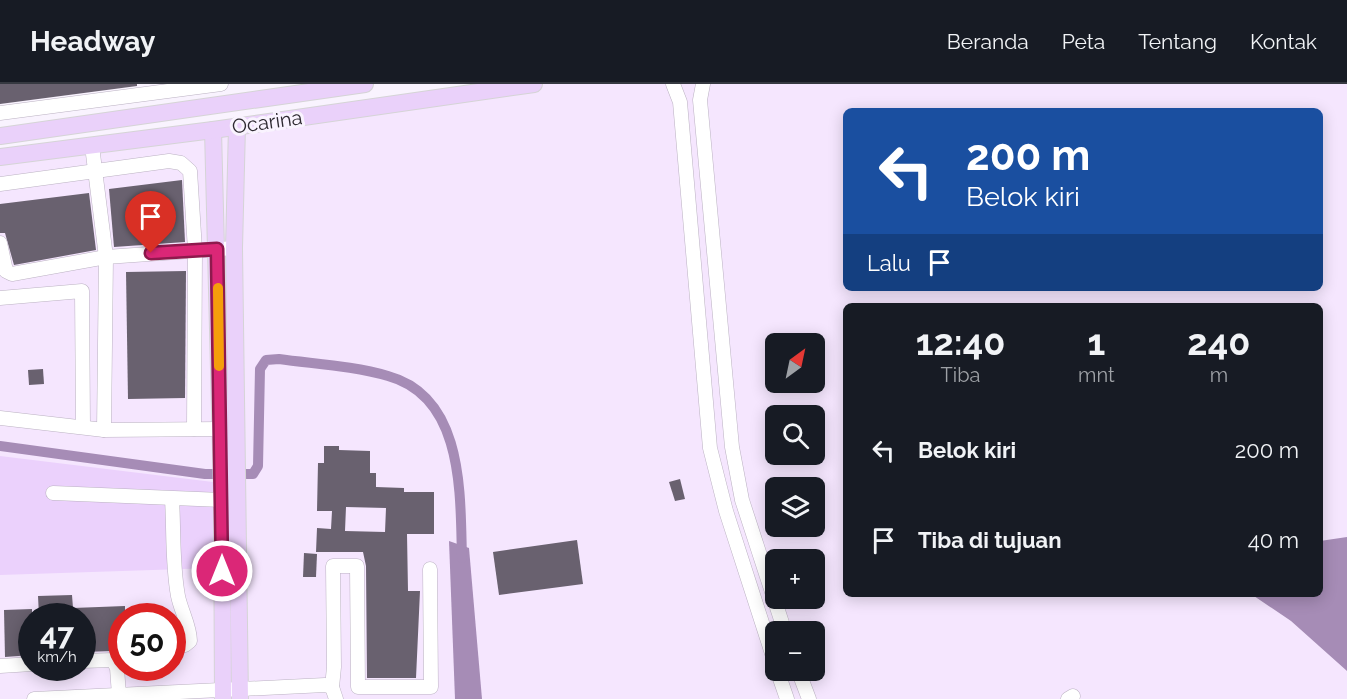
<!DOCTYPE html>
<html lang="id">
<head>
<meta charset="utf-8">
<style>
	body { margin:0; font-family:Raleway,sans-serif; background:#242831; color:#f1f3f6; height:100vh; display:flex; flex-direction:column; font-size:22px; white-space:nowrap }
	* { box-sizing:border-box; margin:0 }
	p { font-size:20px; color:#9ea1a6 }
	.icon { flex:none; width:33px; height:33px; fill:none; stroke:currentColor; stroke-width:2; stroke-linecap:round; stroke-linejoin:round }
	.map { position:relative; flex:1; overflow:hidden }
	.panel { position:absolute; left:843px; top:219px; width:480px; height:294px; display:flex; flex-direction:column; background:#171b24; border-radius:9px; box-shadow:0 3px 15px #0003 }
	.panel>* { flex:none }
	.top-card { position:absolute; left:843px; top:24px; width:480px; height:183px; border-radius:9px; box-shadow:0 3px 15px #0003; background:#1a4fa0; color:#fff; overflow:hidden }
	.needle { width:39px; rotate:33deg }
	.controls { position:absolute; left:765px; top:249px; display:grid; gap:12px }
	.controls a { display:grid; place-items:center; width:60px; height:60px; border-radius:9px; background:#171b24; box-shadow:0 3px 15px #0003; font-size:30px }
	.speed { position:absolute; left:18px; top:519px; display:flex; gap:12px; font-size:30px; font-weight:700; text-align:center }
	.speed>* { display:grid; place-content:center; width:78px; height:78px; border-radius:50%; background:#171b24; box-shadow:0 3px 15px #0003; line-height:1 }
	.speed small { font-size:15px; font-weight:400 }
	.speed .limit { border:9px solid #d22; background:#fff; color:#111 }
	.pin { position:absolute; display:grid; place-items:center; width:51px; height:51px; color:#fff; margin:-62px -26px; border-radius:50% 50% 50% 0; rotate:-45deg; box-shadow:0 0 6px #0007 }
	.pin .icon { rotate:45deg }
	.me { position:absolute; width:66px; margin:-33px; rotate:0deg; stroke-linejoin:round; filter:drop-shadow(0 0 4px #0008) }
	.turn { display:flex; align-items:center; gap:21px; height:126px; padding:0 24px; font-size:27px }
	.turn .icon { width:78px; height:78px; stroke-width:2.5 }
	.turn b { display:block; font-size:42px; line-height:51px }
	.then { display:flex; align-items:center; height:57px; padding:0 24px; background:#0003; gap:12px; font-size:22px }
	.eta { display:flex; justify-content:space-evenly; align-items:center; height:102px; text-align:center }
	.eta b { font-size:36px; font-weight:700; line-height:42px }
	ul { padding:0; list-style:none }
	li { display:flex; align-items:center; gap:18px; height:90px; padding:0 24px }
	li div { flex:1 }
	li b { display:block; font-size:22px }
	li em { font-style:normal }
	header { display:flex; align-items:center; gap:36px; box-sizing:border-box; height:84px; padding:0 30px; background:#171b24; border-bottom:2px solid #363941 }
	header strong { font-size:28px }
	nav { display:flex; gap:33px; margin-inline-start:auto; font-size:21px }
	.map>svg:first-child { display:block }
	.built { fill:#f5e6fe; fill-rule:evenodd }
	.green { fill:#ebd1fc }
	.water { fill:#a68cb6 }
	.lines { fill:none; stroke-linecap:round; stroke-linejoin:round }
	.canal { stroke:#a68cb6; stroke-width:10 }
	.building { fill:#69616f; fill-rule:evenodd }
	.minor-casing { stroke:#bbb2c2; stroke-width:15 }
	.major-casing { stroke:#d5d4d6; stroke-width:18 }
	.minor { stroke:#fff; stroke-width:14 }
	.major { stroke:#ead1fa; stroke-width:16 }
	.route-casing { stroke:#8e194d; stroke-width:15 }
	.route { stroke:#db2777; stroke-width:10 }
	.slow { stroke:#f59e0b; stroke-width:10 }
	.labels { text-anchor:middle; stroke-width:6; stroke-linejoin:round; paint-order:stroke }
	.street-label { font-size:20px; fill:#2e2a31; stroke:#f9f3fe }
</style>
</head>
<body>
<header>
<strong>Headway</strong>
<nav><a>Beranda</a><a>Peta</a><a>Tentang</a><a>Kontak</a></nav>
</header>
<div class="map">
<svg width="1347" height="615" viewBox="0 0 1347 615">
	<rect width="100%" height="100%" fill="#f9f3fe"/>
	<path class="built" d="M534 0H1347V453L1344 455 1320 457V222H846V510H1251L1291 537 1347 587V615H0V73ZM846 27H1320V204H846ZM776 260H814V298H776ZM776 332H814V370H776ZM776 404H814V442H776ZM776 476H814V514H776ZM32 532H82V584H32ZM122 532H172V584H122ZM776 548H814V586H776Z"/>
	<path class="green" d="M0 372 213 398 214 484 0 491Z"/>
	<g class="water">
		<path d="M1347 453V587L1291 537 1251 510H1320V457Z"/>
		<path d="M449 457 469 464 482 615H455Z"/>
	</g>
	<g class="lines">
		<path class="canal" d="M0 362 205 390H253L258 382 260 285 266 276 279 275C315 280 354 282 388 292 465 313 460 412 462 474"/>
	</g>
	<g class="building">
		<path d="M0 0H137V2L0 20Z"/>
		<path d="M182 96 185 158 114 163 109 105Z"/>
		<path d="M89 109 96 166 14 181 5 149H0V120Z"/>
		<path d="M186 187 185 314 128 315 126 188Z"/>
		<path d="M43 285 44 300 29 301 28 286Z"/>
		<path d="M324 362H339V366L370 367V389H376V403L404 404V408H434V450H407L408 507H420L416 594H367L366 482 363 468H316L317 444 331 445 332 427H317L318 379H324ZM346 423 386 424 385 448 345 447Z"/>
		<path d="M680 395 685 415 675 417 669 398Z"/>
		<path d="M577 456 583 500 499 511 493 468Z"/>
		<path d="M304 469 317 470 316 493H303Z"/>
		<path d="M72 511 73 524 125 522V532H122V573L113 567 82 568V532H39L38 512Z"/>
		<path d="M32 525V571L5 573 4 526Z"/>
	</g>
	<g class="lines">
		<g class="minor-casing">
			<g id="minor">
				<path d="M673 0 680 18 710 364 726 427 776 582"/>
				<path d="M703 0 700 16 732 363 742 416 785 548"/>
				<path d="M0 29 221 0"/>
				<path d="M92 62 106 173 104 346"/>
				<path d="M0 100 169 77 181 79 190 87 195 166 194 345"/>
				<path d="M0 159 6 187 12 190 106 173 234 164"/>
				<path d="M0 214 82 207 83 343"/>
				<path d="M0 334 104 346 221 345"/>
				<path d="M53 409 222 416"/>
				<path d="M172 415C174 448 172 479 178 512 181 527 190 542 190 557L185 561 172 562"/>
				<path d="M82 577 113 576 117 584 119 611"/>
				<path d="M0 582 32 580"/>
				<path d="M777 586 787 615"/>
				<path d="M798 586 809 615"/>
				<path d="M332 603 334 583 333 482H357L358 603H431L430 485"/>
				<path d="M34 615 325 601 332 603 336 615"/>
				<path d="M1068 615 1073 612"/>
			</g>
		</g>
		<g class="major-casing">
			<g id="major">
				<path d="M237 42 234 164 240 615"/>
				<path d="M213 46 222 406 223 615"/>
				<path d="M0 52 365 0"/>
				<path d="M0 73 213 46 534 0"/>
			</g>
		</g>
		<use href="#minor" class="minor"/>
		<use href="#major" class="major"/>
	</g>
	<g class="lines">
		<g class="route-casing">
			<path id="route" d="M151 169 217 165 222 487"/>
		</g>
		<use href="#route" class="route"/>
		<path class="slow" d="M218 204 219 282"/>
	</g>
	<g class="labels">
		<g class="street-label">
			<text transform="translate(267 38) rotate(-8)" y="7">Ocarina</text>
		</g>
	</g>
</svg>
<div class="controls">
<a><svg class="needle" viewBox="-14 -14 28 28"><path d="M0-13l5 13h-10z" fill="#e53935"/><path d="M0 13l5-13h-10z" fill="#9ea1a6"/></svg></a>
<a><svg class="icon" aria-label="search" viewBox="0 0 24 24"><circle cx="10" cy="10" r="6"/><path d="M15 15l6 6"/></svg></a>
<a><svg class="icon" aria-label="layers" viewBox="0 0 24 24"><path d="M12 4l9 5-9 5-9-5zM3 14l9 5 9-5"/></svg></a>
<a>+</a>
<a>−</a>
</div>
<div class="speed"><div>47<small>km/h</small></div><div class="limit">50</div></div>
<div class="pin" style="left:151px;top:169px;background:#d93025"><svg class="icon" aria-label="arrive" viewBox="0 0 24 24"><path d="M6 21V4h12l-3 4 3 4H6"/></svg></div>
<svg class="me" style="left:222px;top:487px" viewBox="-20 -20 40 40"><circle r="17" fill="#db2777" stroke="#fff" stroke-width="3"/><path d="M0-11L8 9 0 5-8 9z" fill="#fff"/></svg>
<div class="top-card">
<div class="turn"><svg class="icon" aria-label="left" viewBox="0 0 24 24"><path d="M17 20v-9H6M10 6l-5 5 5 5"/></svg><div><b>200 m</b>Belok kiri</div></div>
<div class="then">Lalu<svg class="icon" aria-label="arrive" viewBox="0 0 24 24"><path d="M6 21V4h12l-3 4 3 4H6"/></svg></div>
</div>
<section class="panel">
<div class="eta">
<div><b>12:40</b><p>Tiba</p></div>
<div><b>1</b><p>mnt</p></div>
<div><b>240</b><p>m</p></div>
</div>
<ul>
<li><svg class="icon" aria-label="left" viewBox="0 0 24 24"><path d="M17 20v-9H6M10 6l-5 5 5 5"/></svg><div><b>Belok kiri</b></div><em>200 m</em></li>
<li><svg class="icon" aria-label="arrive" viewBox="0 0 24 24"><path d="M6 21V4h12l-3 4 3 4H6"/></svg><div><b>Tiba di tujuan</b></div><em>40 m</em></li>
</ul>
</section>
</div>
</body>
</html>
